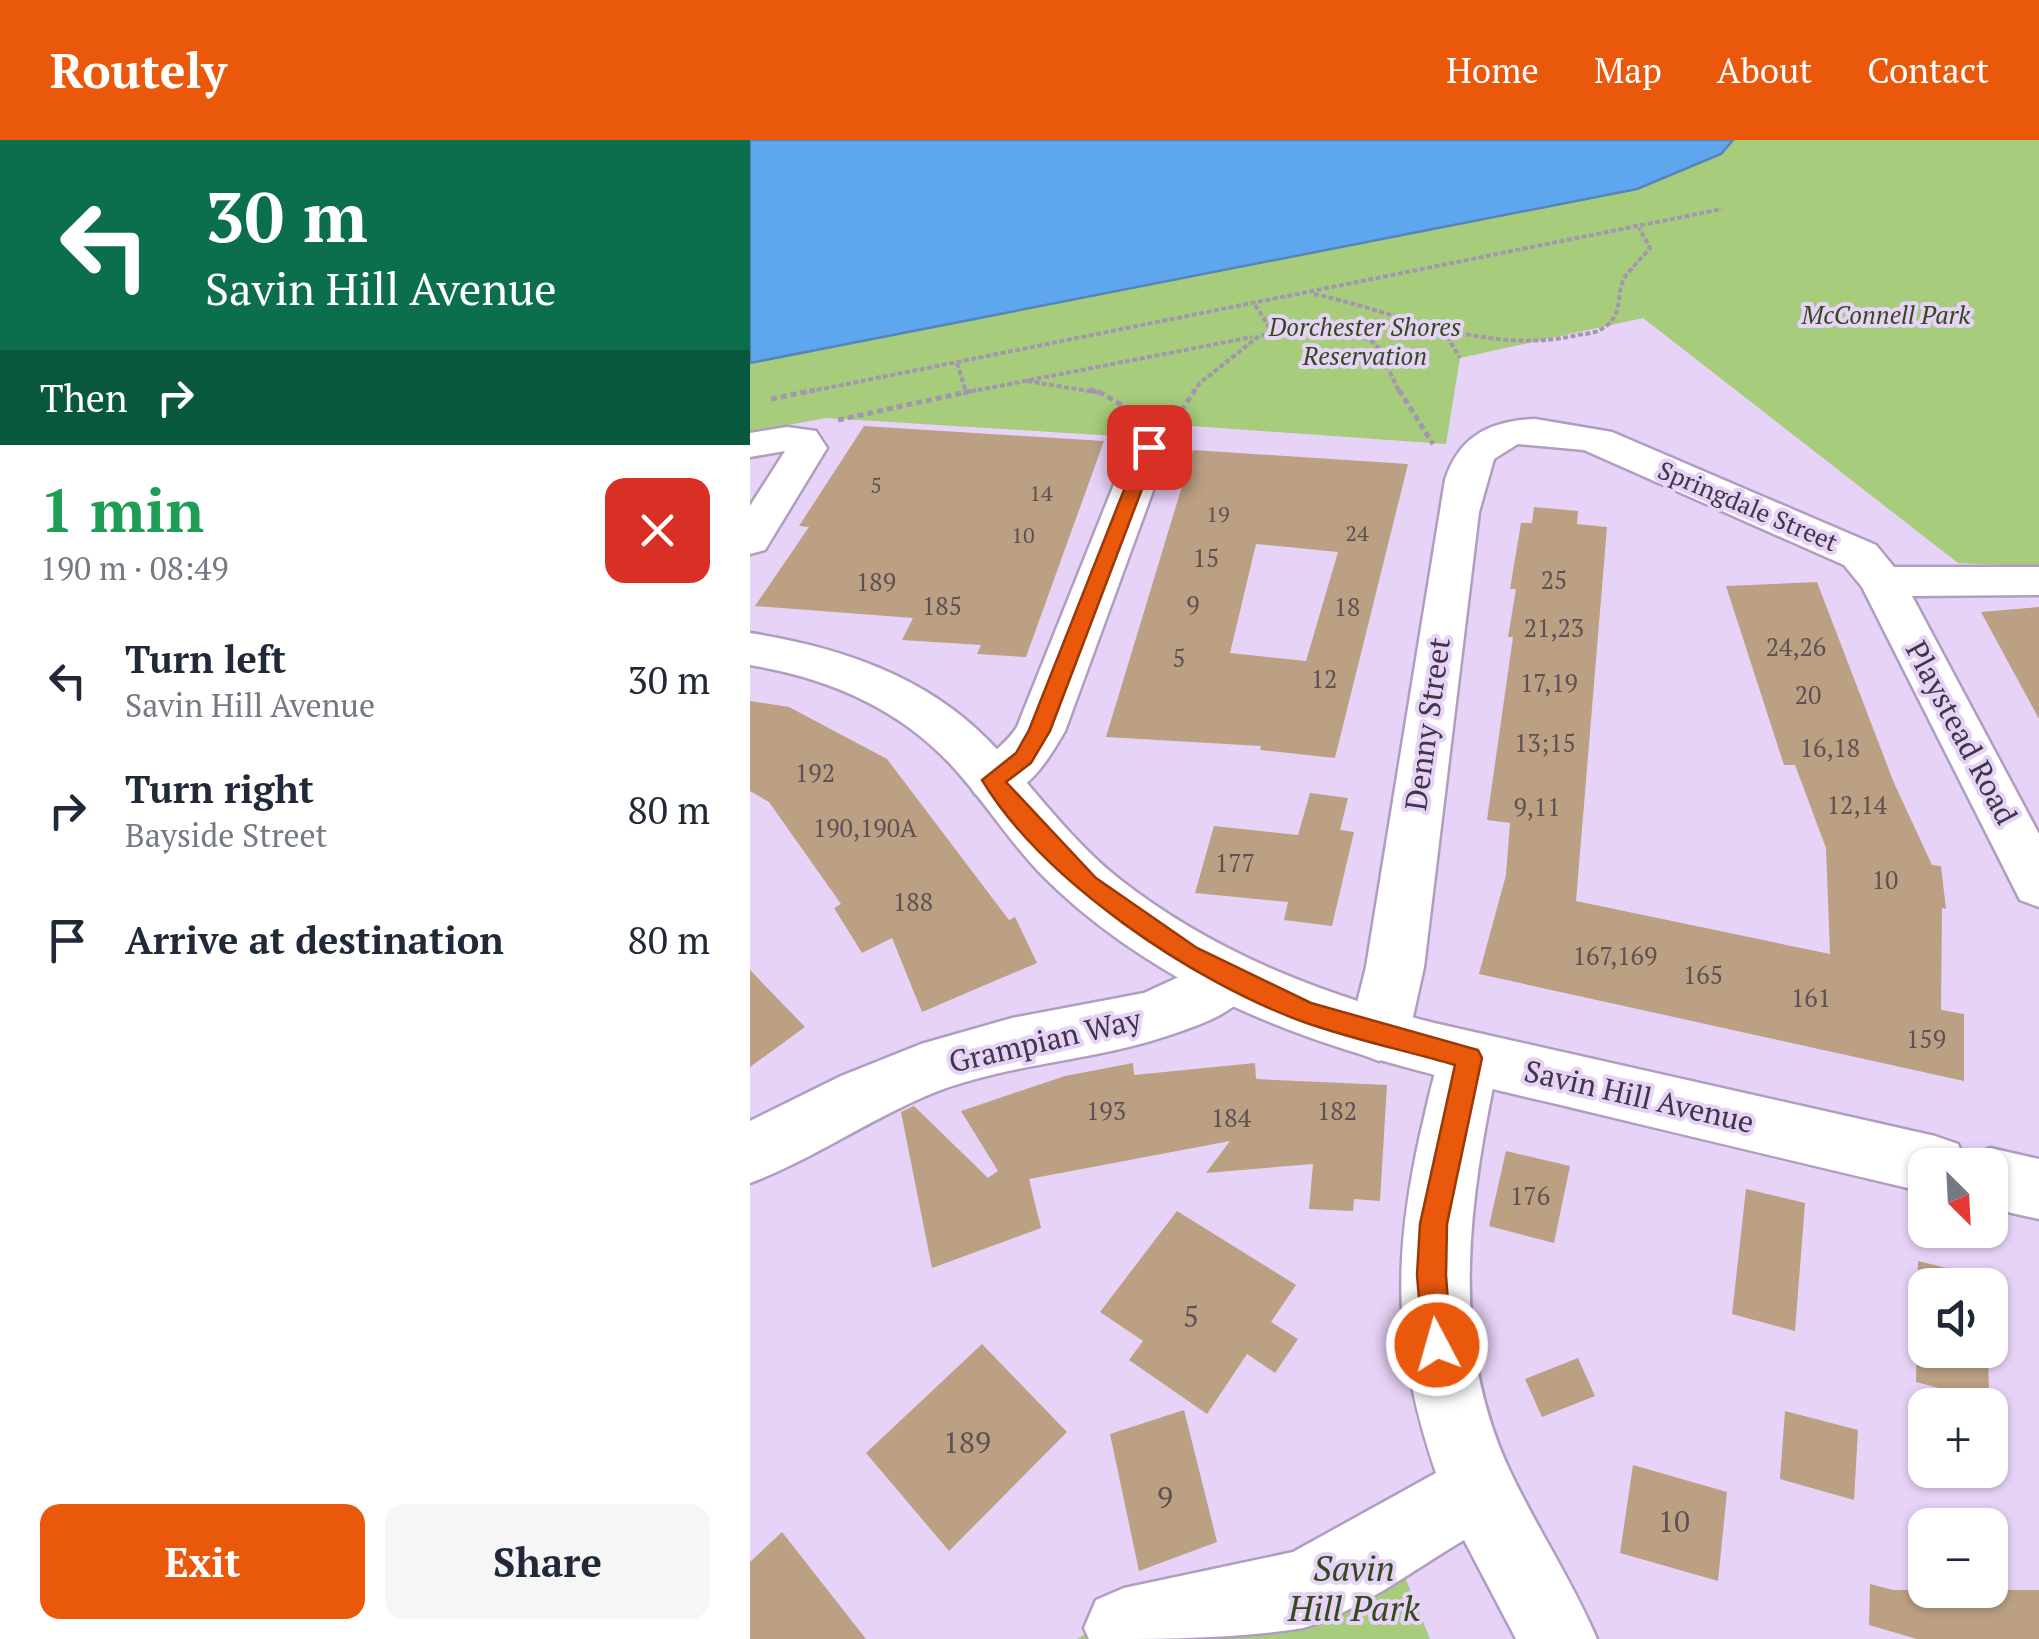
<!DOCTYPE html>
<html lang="en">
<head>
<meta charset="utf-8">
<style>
	body { margin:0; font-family:"PT Serif",serif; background:#f6f6f7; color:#1f2937; height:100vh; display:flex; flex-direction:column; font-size:38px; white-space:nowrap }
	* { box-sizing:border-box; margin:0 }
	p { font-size:32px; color:#747a83 }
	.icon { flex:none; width:55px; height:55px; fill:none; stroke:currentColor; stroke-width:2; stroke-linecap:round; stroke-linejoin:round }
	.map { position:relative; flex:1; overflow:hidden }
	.drawer { display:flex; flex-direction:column; background:#fff; width:750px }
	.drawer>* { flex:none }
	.banner { background:#0b6e4f; color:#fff; overflow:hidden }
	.needle { width:65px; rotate:156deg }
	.tools { position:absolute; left:1158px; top:1008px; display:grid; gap:20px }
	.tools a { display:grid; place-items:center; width:100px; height:100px; border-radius:20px; background:#fff; box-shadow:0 2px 8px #0004; font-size:50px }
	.pin { position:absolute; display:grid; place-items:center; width:85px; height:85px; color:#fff; margin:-42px; border-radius:20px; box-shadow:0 5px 15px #0006 }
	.me { position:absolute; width:110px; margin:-55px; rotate:354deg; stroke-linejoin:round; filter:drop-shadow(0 0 8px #0008) }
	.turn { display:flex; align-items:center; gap:35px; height:210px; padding:0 40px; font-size:45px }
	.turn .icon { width:130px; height:130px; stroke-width:2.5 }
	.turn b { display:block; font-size:70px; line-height:85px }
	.then { display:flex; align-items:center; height:95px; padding:0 40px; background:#0003; gap:20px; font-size:38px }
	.round { display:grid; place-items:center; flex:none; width:105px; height:105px; border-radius:20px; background:#f6f6f7 }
	.head { display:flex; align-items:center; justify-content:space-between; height:170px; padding:0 40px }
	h1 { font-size:60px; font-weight:800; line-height:75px; color:#1e9e55 }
	.cta { display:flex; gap:20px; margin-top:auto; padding:20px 40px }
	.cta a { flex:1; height:115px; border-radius:20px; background:#ea580c; color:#fff; font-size:40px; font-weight:800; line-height:115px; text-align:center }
	.cta a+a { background:#f6f6f7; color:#1f2937 }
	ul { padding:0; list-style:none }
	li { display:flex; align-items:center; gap:30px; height:130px; padding:0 40px }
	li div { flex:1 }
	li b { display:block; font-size:38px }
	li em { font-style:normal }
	header { display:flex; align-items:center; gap:60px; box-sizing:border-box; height:140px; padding:0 50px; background:#ea580c; color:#fff }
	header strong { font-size:48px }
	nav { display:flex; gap:55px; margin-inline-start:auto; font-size:35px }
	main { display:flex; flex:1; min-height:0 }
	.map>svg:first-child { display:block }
	.green { fill:#a6cc7c }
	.water { fill:#5ea7ee; stroke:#5585bb; stroke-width:2.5 }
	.building { fill:#bba083; fill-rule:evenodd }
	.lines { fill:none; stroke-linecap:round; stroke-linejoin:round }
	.minor-casing { stroke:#b09dbf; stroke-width:5 }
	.tertiary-casing { stroke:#b09dbf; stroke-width:5 }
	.path-far1 { stroke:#a495b0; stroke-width:4; stroke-dasharray:5 2.5; stroke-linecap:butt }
	.path { stroke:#a495b0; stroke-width:5; stroke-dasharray:6 4; stroke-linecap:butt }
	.minor { fill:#fff; fill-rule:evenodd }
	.tertiary { fill:#fff; fill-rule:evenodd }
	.route { fill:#ea580c; stroke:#983908; stroke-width:2.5 }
	.labels { text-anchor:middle; stroke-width:8; stroke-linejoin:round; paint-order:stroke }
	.far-number-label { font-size:22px; fill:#5e5154 }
	.far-park-label { font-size:25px; font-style:italic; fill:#354a1a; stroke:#e7d3f7 }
	.far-street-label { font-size:25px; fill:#3f3745; stroke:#e7d3f7 }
	.number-label { font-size:25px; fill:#5e5154 }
	.street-label { font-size:30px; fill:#3f3745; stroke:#e7d3f7 }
	.near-number-label { font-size:30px; fill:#5e5154 }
	.near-park-label { font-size:35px; font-style:italic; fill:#354a1a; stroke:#e7d3f7 }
</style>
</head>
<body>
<header>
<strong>Routely</strong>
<nav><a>Home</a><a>Map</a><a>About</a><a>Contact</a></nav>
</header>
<main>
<section class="drawer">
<div class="banner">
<div class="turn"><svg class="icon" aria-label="left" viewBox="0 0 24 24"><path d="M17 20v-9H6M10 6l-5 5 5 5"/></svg><div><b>30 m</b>Savin Hill Avenue</div></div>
<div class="then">Then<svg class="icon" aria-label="right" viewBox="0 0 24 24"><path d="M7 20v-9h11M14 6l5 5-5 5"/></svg></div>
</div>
<div class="head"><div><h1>1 min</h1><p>190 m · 08:49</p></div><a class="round" style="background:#d93025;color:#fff"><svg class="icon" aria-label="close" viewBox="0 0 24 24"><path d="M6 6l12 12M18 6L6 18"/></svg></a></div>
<ul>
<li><svg class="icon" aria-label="left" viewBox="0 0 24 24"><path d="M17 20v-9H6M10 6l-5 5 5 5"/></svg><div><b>Turn left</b><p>Savin Hill Avenue</p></div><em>30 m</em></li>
<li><svg class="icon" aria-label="right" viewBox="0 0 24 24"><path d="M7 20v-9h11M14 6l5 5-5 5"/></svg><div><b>Turn right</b><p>Bayside Street</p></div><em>80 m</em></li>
<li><svg class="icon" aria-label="arrive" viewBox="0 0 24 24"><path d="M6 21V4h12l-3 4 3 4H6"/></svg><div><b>Arrive at destination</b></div><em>80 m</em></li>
</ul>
<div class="cta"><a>Exit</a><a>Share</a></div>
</section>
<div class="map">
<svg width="1289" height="1499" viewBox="0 0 1289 1499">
	<rect width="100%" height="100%" fill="#e7d3f7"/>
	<g class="green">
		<path d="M700 0H1289V427L1208 423 893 178 710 218 696 304 442 286 429 300 76 278 0 292V223C246 171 495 130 741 76Z"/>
		<path d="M634 1385 680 1499H327L375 1469Z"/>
	</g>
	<path class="water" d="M0 0H983L971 14 887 49 0 223Z"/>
	<g class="building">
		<path d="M114 286 354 301 276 517 227 514 231 505 152 500 163 478 5 466 59 387 49 386Z"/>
		<path d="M443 310 658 324 585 618 510 610 511 606 356 597ZM506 404 588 412 556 521 480 513Z"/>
		<path d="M784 367 828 371 827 384 857 387 826 761 1080 814 1076 708 1045 625H1034L976 446 1067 442 1144 643 1182 725 1191 726 1196 769 1192 768 1191 870 1214 874V941L729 834 756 735 760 683 737 680 763 497H758L766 449H760L771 383H782Z"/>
		<path d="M1289 467V579L1231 472Z"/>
		<path d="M0 561 39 567 137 619 259 780 265 777 287 823 172 872 142 798 112 813 84 768 91 764 19 662 0 651Z"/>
		<path d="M560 653 598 658 590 690 604 692 582 786 534 780 538 762 445 753 464 686 548 695Z"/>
		<path d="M0 830 55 887 0 927Z"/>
		<path d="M383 923 384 935 505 923 506 939 637 945 630 1061 604 1059 603 1071 559 1069 563 1024 456 1033 480 1001 279 1039 291 1088 182 1128 151 972 164 966 238 1038 248 1031 211 971 315 936Z"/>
		<path d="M756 1011 820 1026 804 1103 739 1086Z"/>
		<path d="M996 1049 1055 1063 1045 1191 982 1174Z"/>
		<path d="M427 1071 546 1145 521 1182 548 1199 525 1233 497 1214 457 1274 379 1220 393 1201 350 1172Z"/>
		<path d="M1168 1121 1237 1138V1145H1175V1210H1238L1239 1261 1166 1242Z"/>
		<path d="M232 1204 317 1292 199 1411 116 1313Z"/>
		<path d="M828 1218 845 1256 792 1277 775 1239Z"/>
		<path d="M434 1270 467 1402 389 1431 360 1294Z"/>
		<path d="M1035 1271 1108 1290 1104 1360 1030 1339Z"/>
		<path d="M883 1325 977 1352 968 1441 870 1413Z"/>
		<path d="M32 1392 116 1499H0V1422Z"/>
		<path d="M1120 1444 1143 1450H1289V1499H1167L1119 1485Z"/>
	</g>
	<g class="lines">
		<g class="minor-casing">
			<g id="minor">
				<path d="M785 279 862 292 1126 405 1144 427H1289V455L1162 456 1289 694V767L1270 760 1112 447 1094 425 834 310 768 304 744 319 729 372 674 827 659 895 650 913 629 921 608 913 599 895 616 827 695 340C709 296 740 281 785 279Z"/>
				<path d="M37 287 66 291 77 308 15 410 0 414V366L35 311 0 317V293Z"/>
				<path d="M399 295 413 298 419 307 315 591C295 625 270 668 225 654L217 641C230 619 253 609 267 587L379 307 385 298Z"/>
				<path d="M479 814 499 821 508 838C491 873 449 885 414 897 344 920 269 923 199 947 129 972 69 1017 0 1043V981L91 936 171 904 262 878 394 853Z"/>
				<path d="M719 892 740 899 749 918C720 1056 697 1196 759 1329 786 1387 822 1440 847 1499H766L714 1400C666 1428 607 1473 553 1488 485 1499 409 1499 339 1499L334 1488 346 1460 374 1448 543 1412 686 1333C644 1209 642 1122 670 995 678 963 683 929 698 899Z"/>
			</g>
		</g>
		<g class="tertiary-casing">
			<path id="tertiary" d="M0 493C88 507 174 535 238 600 283 646 318 698 368 738 462 812 570 854 684 883L1185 996 1208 1004 1215 1021 1240 1008 1289 1019V1079L1240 1068V1025H1175V1052C1055 1024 935 995 815 966 695 938 573 912 462 856 400 824 340 784 291 734 259 701 235 662 204 628 150 568 78 538 0 525Z"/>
		</g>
		<g class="path-far1">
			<path d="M564 154C651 173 738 216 828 195 834 194 845 193 850 190 876 176 864 155 875 137 882 127 892 118 900 108L889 88"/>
			<path d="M505 165 523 193"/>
			<path d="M693 190 710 218"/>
			<path d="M207 223 216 252"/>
			<path d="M277 241 351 253"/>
			<path d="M52 253 972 69"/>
			<path d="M213 253 502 197"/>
			<path d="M443 253 450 243 509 196 570 186 606 193 626 204 650 253"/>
		</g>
		<g class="path">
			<path d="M339 250 349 252 384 272"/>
			<path d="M649 250 683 304"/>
			<path d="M21 259 65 250"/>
			<path d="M426 279 445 250"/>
			<path d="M88 280 226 250"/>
		</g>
		<use href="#minor" class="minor"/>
		<use href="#tertiary" class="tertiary"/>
	</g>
	<path class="route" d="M399 302 408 307 300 591 281 623 256 642 346 738 447 808 561 863 728 910 732 918 697 1084 696 1135 701 1205 697 1215 687 1219 677 1215 673 1205 667 1135 670 1084 705 925C654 910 600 899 551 881 442 841 293 741 232 640L266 613 279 590 391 307Z"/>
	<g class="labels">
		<g class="far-number-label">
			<text x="126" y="353">5</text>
			<text x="291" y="361">14</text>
			<text x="468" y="382">19</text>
			<text x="607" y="401">24</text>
			<text x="273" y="403">10</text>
		</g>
		<g class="far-park-label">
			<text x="1136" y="184">McConnell Park</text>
			<text x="615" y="196">Dorchester Shores<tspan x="615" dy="29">Reservation</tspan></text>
		</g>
		<g class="far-street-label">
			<text transform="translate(998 366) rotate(23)" y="9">Springdale Street</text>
		</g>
		<g class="number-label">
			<text x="456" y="427">15</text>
			<text x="804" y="449">25</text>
			<text x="126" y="451">189</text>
			<text x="443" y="474">9</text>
			<text x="192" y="475">185</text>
			<text x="597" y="476">18</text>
			<text x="804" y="497">21,23</text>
			<text x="1046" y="516">24,26</text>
			<text x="429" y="527">5</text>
			<text x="574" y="548">12</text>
			<text x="799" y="552">17,19</text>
			<text x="1058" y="564">20</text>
			<text x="795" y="612">13;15</text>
			<text x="1080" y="617">16,18</text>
			<text x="65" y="642">192</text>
			<text x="1107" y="674">12,14</text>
			<text x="787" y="676">9,11</text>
			<text x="115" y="697">190,190A</text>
			<text x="485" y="732">177</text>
			<text x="1135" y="749">10</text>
			<text x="163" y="771">188</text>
			<text x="865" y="825">167,169</text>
			<text x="953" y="844">165</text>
			<text x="1061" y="867">161</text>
			<text x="1176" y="908">159</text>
			<text x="356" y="980">193</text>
			<text x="587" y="980">182</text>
			<text x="481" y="987">184</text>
			<text x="780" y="1065">176</text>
		</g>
		<g class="street-label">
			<text transform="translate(678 584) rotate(-82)" y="10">Denny Street</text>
			<text transform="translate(1211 593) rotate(62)" y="10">Playstead Road</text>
			<text transform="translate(295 901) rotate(-13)" y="10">Grampian Way</text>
			<text transform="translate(889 957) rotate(13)" y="10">Savin Hill Avenue</text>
		</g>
		<g class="near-number-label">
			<text x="441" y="1187">5</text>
			<text x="217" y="1313">189</text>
			<text x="415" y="1368">9</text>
			<text x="924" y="1392">10</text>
		</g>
		<g class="near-park-label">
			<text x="604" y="1441">Savin<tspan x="604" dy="40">Hill Park</tspan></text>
		</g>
	</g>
</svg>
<div class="tools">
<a><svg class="needle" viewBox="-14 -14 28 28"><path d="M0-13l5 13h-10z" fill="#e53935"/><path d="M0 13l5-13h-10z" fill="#747a83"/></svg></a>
<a><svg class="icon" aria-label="sound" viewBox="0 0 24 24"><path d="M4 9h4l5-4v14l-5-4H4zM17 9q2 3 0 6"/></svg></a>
<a>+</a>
<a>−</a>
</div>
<div class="pin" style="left:399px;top:307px;background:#d93025"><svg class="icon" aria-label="arrive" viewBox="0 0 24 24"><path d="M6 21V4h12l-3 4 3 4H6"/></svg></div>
<svg class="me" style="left:687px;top:1205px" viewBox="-20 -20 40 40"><circle r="17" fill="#ea580c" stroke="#fff" stroke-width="3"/><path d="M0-11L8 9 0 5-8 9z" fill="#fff"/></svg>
</div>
</main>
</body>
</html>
